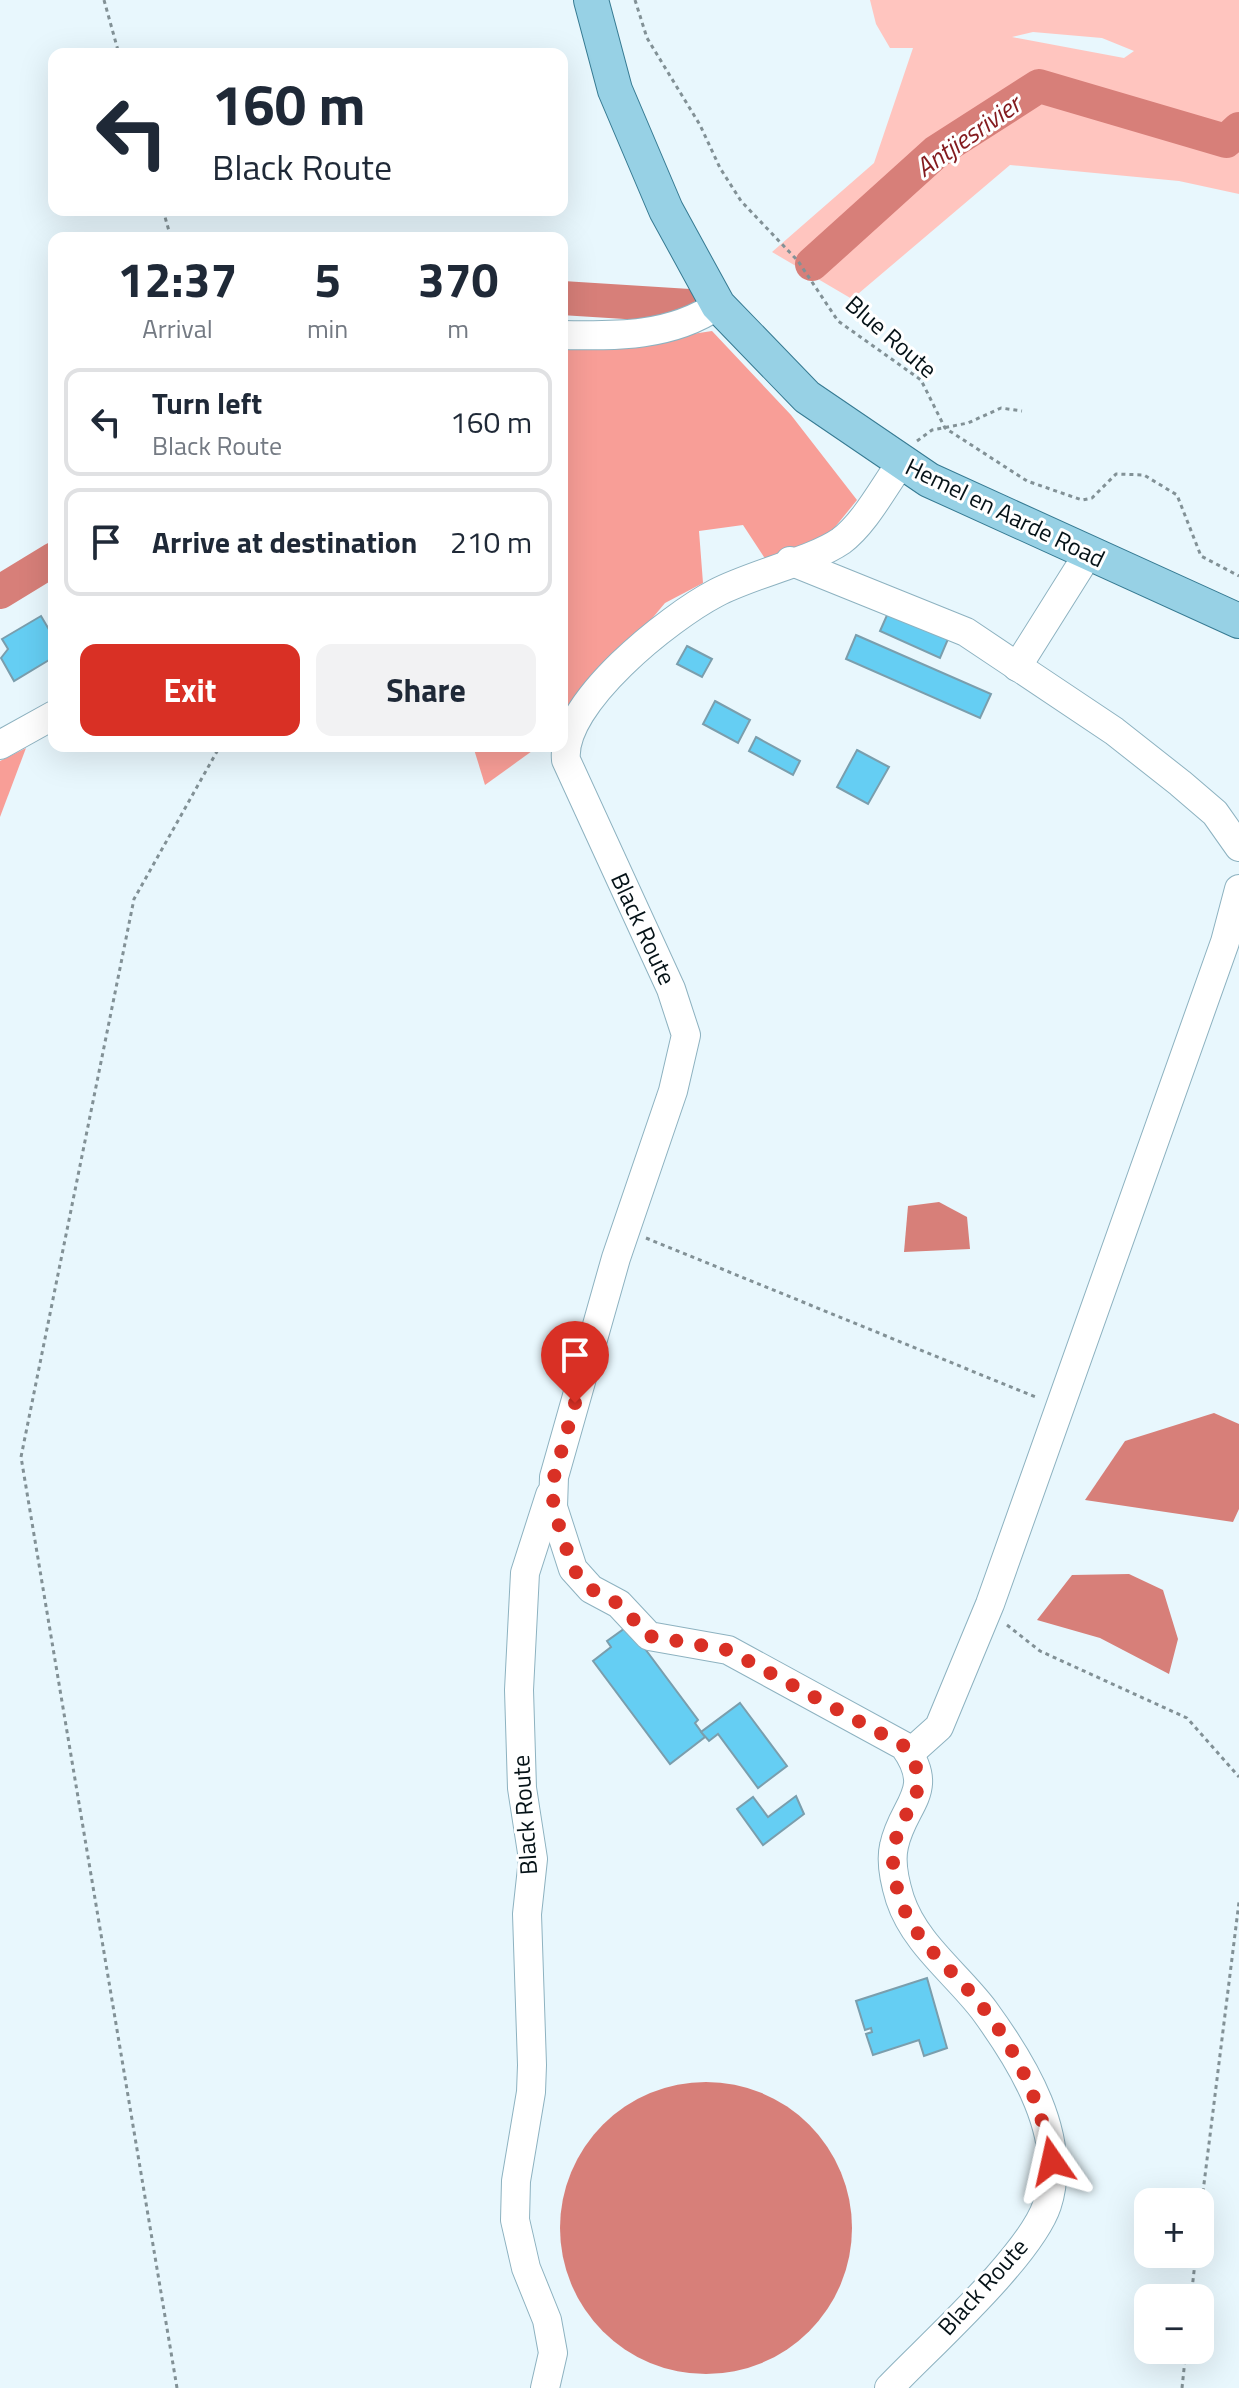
<!DOCTYPE html>
<html lang="en">
<head>
<meta charset="utf-8">
<style>
	body { margin:0; font-family:"Titillium Web",sans-serif; background:#f2f2f3; color:#1f2937; height:100vh; display:flex; flex-direction:column; font-size:30px; white-space:nowrap }
	* { box-sizing:border-box; margin:0 }
	p { font-size:26px; color:#747a83 }
	.icon { flex:none; width:44px; height:44px; fill:none; stroke:currentColor; stroke-width:2; stroke-linecap:round; stroke-linejoin:round }
	.map { position:relative; flex:1; overflow:hidden }
	.drawer { position:absolute; left:48px; top:232px; width:520px; height:520px; display:flex; flex-direction:column; background:#fff; border-radius:16px; box-shadow:0 8px 32px #0002 }
	.drawer>* { flex:none }
	.top-card { position:absolute; left:48px; top:48px; width:520px; height:168px; border-radius:16px; box-shadow:0 8px 32px #0002; background:#fff; color:#1f2937; overflow:hidden }
	.fabs { position:absolute; left:1134px; top:2188px; display:grid; gap:16px }
	.fabs a { display:grid; place-items:center; width:80px; height:80px; border-radius:16px; background:#fff; box-shadow:0 8px 32px #0002; font-size:40px }
	.pin { position:absolute; display:grid; place-items:center; width:68px; height:68px; color:#fff; margin:-82px -34px; border-radius:50% 50% 50% 0; rotate:-45deg; box-shadow:0 0 8px #0007 }
	.pin .icon { rotate:45deg }
	.me { position:absolute; width:88px; margin:-44px; rotate:349deg; stroke-linejoin:round; filter:drop-shadow(0 0 6px #0008) }
	.turn { display:flex; align-items:center; gap:28px; height:168px; padding:0 32px; font-size:36px }
	.turn .icon { width:104px; height:104px; stroke-width:2.5 }
	.turn b { display:block; font-size:56px; line-height:68px }
	.eta { display:flex; justify-content:space-evenly; align-items:center; height:136px; text-align:center }
	.eta b { font-size:48px; font-weight:700; line-height:56px }
	.cta { display:flex; gap:16px; margin-top:auto; padding:16px 32px }
	.cta a { flex:1; height:92px; border-radius:16px; background:#d93025; color:#fff; font-size:32px; font-weight:700; line-height:92px; text-align:center }
	.cta a+a { background:#f2f2f3; color:#1f2937 }
	ul { padding:0; list-style:none }
	li { display:flex; align-items:center; gap:24px; height:108px; margin:0 16px 12px; padding:0 16px; border:4px solid #e0e1e3; border-radius:16px }
	li div { flex:1 }
	li b { display:block; font-size:30px }
	li em { font-style:normal }
	.map>svg:first-child { display:block }
	.green { fill:#ffc5bf; fill-rule:evenodd }
	.forest { fill:#f89e97 }
	.water { fill:#d77f79 }
	.lines { fill:none; stroke-linecap:round; stroke-linejoin:round }
	.river { stroke:#d77f79; stroke-width:34 }
	.building { fill:#65cef3; stroke:#7a9ead; stroke-width:2 }
	.minor-casing { stroke:#8db2c0; stroke-width:30 }
	.major-casing { stroke:#367a92; stroke-width:36 }
	.path { stroke:#829196; stroke-width:3; stroke-dasharray:4 4; stroke-linecap:butt }
	.minor { stroke:#fff; stroke-width:28 }
	.major { stroke:#97d1e5; stroke-width:34 }
	.route { stroke:#d93025; stroke-width:14; stroke-dasharray:0 25.2 }
	.labels { text-anchor:middle; stroke-width:6; stroke-linejoin:round; paint-order:stroke }
	.street-label { font-size:24px; fill:#051217; stroke:#fff }
	.water-label { font-size:26px; font-style:italic; fill:#831a1e; stroke:#fff }
</style>
</head>
<body>
<div class="map">
<svg width="1239" height="2388" viewBox="0 0 1239 2388">
	<rect width="100%" height="100%" fill="#e8f7fd"/>
	<path class="green" d="M870 0H1239V194L1179 181 1010 165 852 299 772 252 874 163 913 48H890L876 24ZM1033 32 1102 38 1134 51 1124 58 1012 37Z"/>
	<g class="forest">
		<path d="M712 331 791 415 857 500 831 532 766 560 743 525 699 531 703 583 665 603 562 726V347L620 345Z"/>
		<path d="M473 746H539L485 785Z"/>
		<path d="M26 748 0 817V761Z"/>
	</g>
	<g class="water">
		<path d="M939 1202 967 1217 970 1249 904 1252 908 1206Z"/>
		<path d="M1214 1413 1239 1424V1509L1233 1522 1085 1500 1125 1441Z"/>
		<path d="M1129 1574 1163 1590 1178 1639 1169 1674 1100 1638 1037 1620 1072 1575Z"/>
		<circle cx="706" cy="2228" r="146"/>
	</g>
	<g class="lines">
		<g class="river">
			<path d="M812 264 936 152 1039 86 1226 141 1239 129"/>
			<path d="M562 298 689 306"/>
			<path d="M0 592 54 559"/>
		</g>
	</g>
	<g class="building">
		<path d="M891 606 951 632 940 658 880 631Z"/>
		<path d="M41 616 54 638V657L14 681 1 658 8 649 2 639Z"/>
		<path d="M856 635 991 694 980 718 846 659Z"/>
		<path d="M687 646 712 659 702 677 677 664Z"/>
		<path d="M715 701 750 720 738 743 703 724Z"/>
		<path d="M756 737 800 761 793 775 749 751Z"/>
		<path d="M857 750 889 767 868 804 837 787Z"/>
		<path d="M628 1626 698 1720 695 1723 705 1737 670 1764 593 1661 611 1647 607 1641Z"/>
		<path d="M740 1703 787 1766 758 1788 718 1734 709 1741 701 1732Z"/>
		<path d="M796 1796 804 1814 763 1845 737 1809 753 1797 768 1817Z"/>
		<path d="M927 1978 947 2048 924 2056 919 2040 873 2055 866 2034 872 2032 871 2028 865 2030 856 2001Z"/>
	</g>
	<g class="lines">
		<g class="minor-casing">
			<g id="minor">
				<path d="M562 335C617 336 671 337 718 305"/>
				<path d="M790 561 966 632 1114 731 1180 783 1215 813 1239 847"/>
				<path d="M1017 667 1088 554"/>
				<path d="M0 745 54 715"/>
				<path d="M910 1753 939 1727 990 1604 1225 942 1239 889"/>
				<path d="M545 2388 553 2353 547 2320 526 2268 515 2220 516 2181 531 2092 532 2065 527 1914 533 1859 522 1788 519 1690 525 1573 550 1495"/>
				<path d="M889 2388C929 2346 1030 2256 1047 2205 1069 2137 1022 2062 984 2010 956 1973 915 1944 900 1899 895 1883 890 1863 894 1846 903 1803 937 1792 904 1746L728 1650 649 1636 619 1604 591 1589 573 1569 553 1507 554 1477 616 1258 673 1091 686 1035 671 989 566 760C560 703 670 617 716 593 752 574 812 561 841 541 865 523 883 488 901 463"/>
			</g>
		</g>
		<g class="major-casing">
			<path id="major" d="M591 0 615 90 666 210 718 305 807 397 929 480 1239 621"/>
		</g>
		<g class="path">
			<path d="M104 0 119 54"/>
			<path d="M635 0 647 38 700 125 720 168 741 201 798 261 838 321 921 380 945 428 1027 481 1082 500 1092 498 1116 474 1144 475 1177 495 1201 556 1239 576"/>
			<path d="M163 210 171 238"/>
			<path d="M917 441 932 430 968 423 1001 408 1022 411"/>
			<path d="M646 1238 1038 1398"/>
			<path d="M1007 1625 1040 1651 1187 1718 1239 1777"/>
			<path d="M1200 2216 1239 1902"/>
			<path d="M1191 2298 1196 2254"/>
			<path d="M177 2388 21 1457 134 899 220 746"/>
			<path d="M1182 2388 1186 2350"/>
		</g>
		<use href="#minor" class="minor"/>
		<use href="#major" class="major"/>
	</g>
	<g class="lines">
		<path class="route" d="M575 1403 554 1477 553 1507 573 1569 591 1589 619 1604 649 1636 728 1650 904 1746C938 1792 902 1804 894 1847 891 1865 895 1884 901 1901 914 1939 945 1963 970 1992 1014 2042 1039 2097 1052 2161"/>
	</g>
	<g class="labels">
		<g class="street-label">
			<text transform="translate(891 337) rotate(41)" y="8">Blue Route</text>
			<text transform="translate(1005 513) rotate(26)" y="8">Hemel en Aarde Road</text>
			<text transform="translate(643 929) rotate(65)" y="8">Black Route</text>
			<text transform="translate(525 1815) rotate(-94)" y="8">Black Route</text>
			<text transform="translate(983 2287) rotate(-48)" y="8">Black Route</text>
		</g>
		<g class="water-label">
			<text transform="translate(968 136) rotate(-35)" y="9">Antjiesrivier</text>
		</g>
	</g>
</svg>
<div class="fabs">
<a>+</a>
<a>−</a>
</div>
<div class="pin" style="left:575px;top:1403px;background:#d93025"><svg class="icon" aria-label="arrive" viewBox="0 0 24 24"><path d="M6 21V4h12l-3 4 3 4H6"/></svg></div>
<svg class="me" style="left:1052px;top:2161px" viewBox="-20 -20 40 40"><path d="M0-17L14 15 0 8-14 15z" fill="#d93025" stroke="#fff" stroke-width="4"/></svg>
<div class="top-card">
<div class="turn"><svg class="icon" aria-label="left" viewBox="0 0 24 24"><path d="M17 20v-9H6M10 6l-5 5 5 5"/></svg><div><b>160 m</b>Black Route</div></div>
</div>
<section class="drawer">
<div class="eta">
<div><b>12:37</b><p>Arrival</p></div>
<div><b>5</b><p>min</p></div>
<div><b>370</b><p>m</p></div>
</div>
<ul>
<li><svg class="icon" aria-label="left" viewBox="0 0 24 24"><path d="M17 20v-9H6M10 6l-5 5 5 5"/></svg><div><b>Turn left</b><p>Black Route</p></div><em>160 m</em></li>
<li><svg class="icon" aria-label="arrive" viewBox="0 0 24 24"><path d="M6 21V4h12l-3 4 3 4H6"/></svg><div><b>Arrive at destination</b></div><em>210 m</em></li>
</ul>
<div class="cta"><a>Exit</a><a>Share</a></div>
</section>
</div>
</body>
</html>
